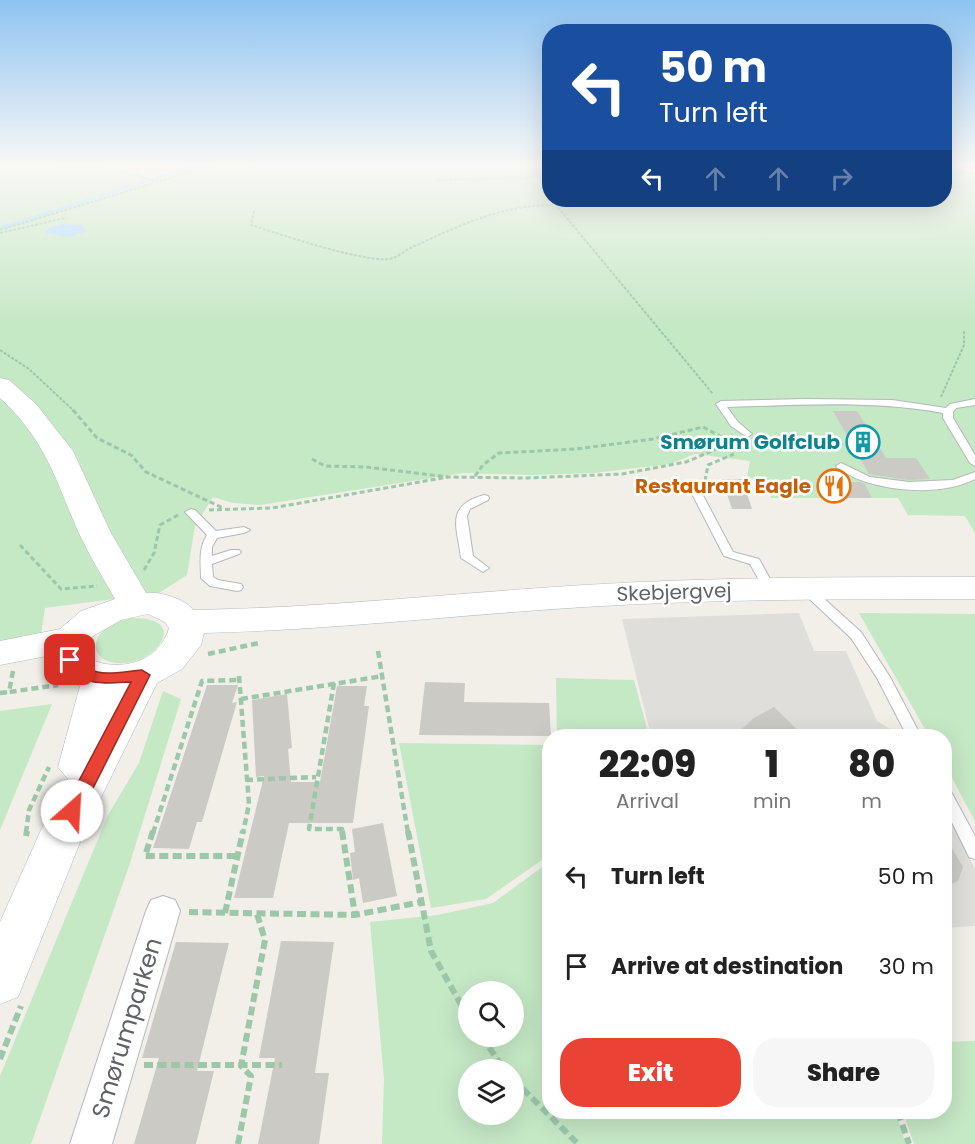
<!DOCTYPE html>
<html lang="en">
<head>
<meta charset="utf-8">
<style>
	body { margin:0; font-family:Poppins,sans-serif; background:#f6f6f6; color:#222; height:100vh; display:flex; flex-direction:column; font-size:22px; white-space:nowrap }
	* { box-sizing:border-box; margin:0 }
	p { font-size:20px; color:#767676 }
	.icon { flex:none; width:33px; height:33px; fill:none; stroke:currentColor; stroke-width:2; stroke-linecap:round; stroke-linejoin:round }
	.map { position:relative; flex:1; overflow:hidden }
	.sheet { position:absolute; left:542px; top:729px; width:410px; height:390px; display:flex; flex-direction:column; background:#fff; border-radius:24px; box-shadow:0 6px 24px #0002 }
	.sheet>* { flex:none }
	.top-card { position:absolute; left:542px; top:24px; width:410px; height:183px; border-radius:24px; box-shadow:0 6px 24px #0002; background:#1a4fa0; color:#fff; overflow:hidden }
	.buttons { position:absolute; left:458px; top:981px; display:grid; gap:12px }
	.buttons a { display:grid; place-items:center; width:66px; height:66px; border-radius:50%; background:#fff; box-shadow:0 6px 24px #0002; font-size:30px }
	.pin { position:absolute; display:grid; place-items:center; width:51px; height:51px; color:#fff; margin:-26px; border-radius:12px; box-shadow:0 3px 9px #0006 }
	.me { position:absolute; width:66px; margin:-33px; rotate:26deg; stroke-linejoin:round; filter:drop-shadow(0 0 4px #0008) }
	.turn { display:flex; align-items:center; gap:21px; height:126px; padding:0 18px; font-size:27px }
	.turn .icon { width:78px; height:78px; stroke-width:2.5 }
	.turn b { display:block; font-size:42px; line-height:51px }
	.lanes { display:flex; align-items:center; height:57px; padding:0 18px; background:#0003; justify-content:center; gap:30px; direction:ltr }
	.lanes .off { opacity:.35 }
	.eta { display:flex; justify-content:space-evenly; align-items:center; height:102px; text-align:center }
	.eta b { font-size:36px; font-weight:800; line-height:42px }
	.cta { display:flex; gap:12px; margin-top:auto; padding:12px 18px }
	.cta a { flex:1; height:69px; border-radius:24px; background:#ea4335; color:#fff; font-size:24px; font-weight:800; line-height:69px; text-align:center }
	.cta a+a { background:#f6f6f6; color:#222 }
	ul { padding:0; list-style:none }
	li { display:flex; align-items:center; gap:18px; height:90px; padding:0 18px }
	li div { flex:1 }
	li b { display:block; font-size:22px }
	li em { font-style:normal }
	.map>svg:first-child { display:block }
	.industrial { fill:#e0deda }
	.green { fill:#c5e8c5; fill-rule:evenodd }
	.water { fill:#aadaff }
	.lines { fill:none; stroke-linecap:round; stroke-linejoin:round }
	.stream { stroke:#aadaff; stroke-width:3 }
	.building { fill:#cccac5 }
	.lane-casing { stroke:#b5b8bc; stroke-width:2 }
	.street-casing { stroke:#b5b8bc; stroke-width:2 }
	.secondary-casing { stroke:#b6babf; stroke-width:1 }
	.path-far3 { stroke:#9cc7a9; stroke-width:2; stroke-dasharray:3 1.5; stroke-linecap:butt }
	.path-far2 { stroke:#9cc7a9; stroke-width:3; stroke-dasharray:5 3; stroke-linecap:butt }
	.path-far1 { stroke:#9cc7a9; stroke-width:4.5; stroke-dasharray:7 4; stroke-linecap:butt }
	.path { stroke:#9cc7a9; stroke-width:6; stroke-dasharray:9 4.5; stroke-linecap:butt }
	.lane { fill:#fff; fill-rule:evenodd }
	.street { fill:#fff; fill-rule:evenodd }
	.secondary { fill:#fff; fill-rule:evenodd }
	.route { fill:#ea4335; stroke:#982c22; stroke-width:1.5 }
	.labels { text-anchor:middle; stroke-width:5; stroke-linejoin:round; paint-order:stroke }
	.culture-label { font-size:20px; font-weight:bold; fill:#0d838f; stroke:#fff; text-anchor:end }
	.food-label { font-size:20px; font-weight:bold; fill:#c56008; stroke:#fff; text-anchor:end }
	.street-label { font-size:20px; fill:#5f6368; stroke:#fff }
	.near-street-label { font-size:24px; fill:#5f6368; stroke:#fff }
</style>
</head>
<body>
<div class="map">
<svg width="975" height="1144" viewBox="0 0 975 1144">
	<rect width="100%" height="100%" fill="#f1efe8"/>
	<g class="industrial">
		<path d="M799 613 814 651H846L877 721 901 736H651L622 619Z"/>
		<path d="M944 807 975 869V926L944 928Z"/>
	</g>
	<g class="green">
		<path d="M0 164H78L117 169 153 179 205 164H549V200H944V164H975V533L965 516 908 515 898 498H771L766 481 747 477 750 461 695 454 670 464 594 473 531 475 463 473 260 505 233 503 213 497 195 526 187 575 159 593 45 608 41 634 0 641Z"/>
		<path d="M859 613 975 614V821L944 763V736H929Z"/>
		<path d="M132 618C195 617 151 672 111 662 91 657 92 639 106 628 114 622 123 620 132 618Z"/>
		<path d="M556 678 634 680 649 736H557Z"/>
		<path d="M163 691 181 699 129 866 31 1144H0V1076L108 815 139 763Z"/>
		<path d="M52 704 0 830V711Z"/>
		<path d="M399 743 549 745V855L486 899 431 908Z"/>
		<path d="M549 862V1112H895L906 1144H382L384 1079 370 922 438 915 493 903ZM468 992H513V1036H468ZM468 1070H513V1114H468Z"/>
		<path d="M975 1041V1144H914L903 1112H944V1042Z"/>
	</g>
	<path class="water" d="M63 224 81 225 87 231 68 237 46 233 48 228Z"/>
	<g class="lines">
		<g class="stream">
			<path d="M153 179 205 164"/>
			<path d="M0 228 145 182"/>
		</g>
	</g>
	<g class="building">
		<path d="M833 411H857L886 458H916L930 479 908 480 869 474Z"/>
		<path d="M722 479H742L752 509H732Z"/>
		<path d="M822 482H859L865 484 872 498H830Z"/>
		<path d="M425 682 465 683 464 702 549 703 551 736 419 735Z"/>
		<path d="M207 685H238L232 703 237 702 202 822H197L189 849 153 848Z"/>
		<path d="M337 686H367L364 706H369L353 823H289L273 898H234L264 776 256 777 252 700 287 694 292 748 288 749 291 782H320Z"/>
		<path d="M774 707 804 736H734L754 718Z"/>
		<path d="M383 823 397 896 363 903 359 878 353 880 350 853 355 852 352 829Z"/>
		<path d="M944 835 963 867 958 881 944 888Z"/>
		<path d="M281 941 334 942 315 1073H329L319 1144H258L275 1058H259Z"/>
		<path d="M176 942 229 943 197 1071H214L196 1144H134L159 1058H142Z"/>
	</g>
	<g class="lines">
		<g class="lane-casing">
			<g id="lane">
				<path d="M944 164 975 169V173L944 166Z"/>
				<path d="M806 399 892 400 946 408 950 404 975 399V405L956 408 953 412V418L975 455V466L970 463 943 418V413C872 400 800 405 727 407L738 422 752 434 747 437 731 426 716 404 721 401Z"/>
				<path d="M841 463 870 477 909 482 953 480 975 472V479C944 495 896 492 863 481 854 478 846 473 837 468L836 466Z"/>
				<path d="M693 483 698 486 733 552 759 559 775 588 773 591H765L750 564 724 556 688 486Z"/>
				<path d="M484 495 488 496 489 498 488 500 470 509 467 516 473 556 489 568 483 572 461 558C457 526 445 506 484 495Z"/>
				<path d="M191 509 195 510 216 531 244 527 250 530 244 533 217 538 212 547V556L231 550H239L241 552 239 554 212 564 213 577 218 580 241 584 243 587 241 590 237 591 210 586 201 578C201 562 198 550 207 535L185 512Z"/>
				<path d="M806 585 810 586 861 632 890 677 921 736H907L877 678 851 638 802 592 800 589 802 586Z"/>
				<path d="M944 786 949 788 975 836V859L969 857 944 806Z"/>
			</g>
		</g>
		<g class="street-casing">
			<path id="street" d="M163 896 175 900 180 911 112 1144H70L146 911 151 900Z"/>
		</g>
		<g class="secondary-casing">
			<path id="secondary" d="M0 378 9 380 36 404 73 451 110 531 146 593C159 591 186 599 193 610 324 608 454 593 584 585 714 577 845 577 975 577V599C845 599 714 599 584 607 457 615 331 630 204 633L201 645 182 669 157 683 85 830 18 997 0 1004V922L41 830 68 779 58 767 80 686 61 676 52 655 0 665V641L60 629 81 611 115 599C102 576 88 553 77 529 54 475 45 440 0 398ZM148 614 165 622 169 628C160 662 119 673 90 659L88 652 93 636 121 620Z"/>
		</g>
		<g class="path-far3">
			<path d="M45 164 114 169 158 182 213 164"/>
			<path d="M549 178 545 186 549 193"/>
			<path d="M436 180 549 177"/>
			<path d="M254 211 251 225C277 233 372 266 393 258 401 255 408 248 417 245 462 224 506 204 556 205L713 394"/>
			<path d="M0 230 154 183"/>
			<path d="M0 233 65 218"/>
			<path d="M0 350 29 369 74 411"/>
			<path d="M941 397 964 345V330"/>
		</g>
		<g class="path-far2">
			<path d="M73 410 97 438 131 455 146 472 223 508"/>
			<path d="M312 459 325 466 366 467 448 477 527 478 622 474 686 462 736 441"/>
			<path d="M475 476 483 465 499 453 576 449 653 439 703 427 733 443"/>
			<path d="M705 481 708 465 734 454"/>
			<path d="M209 510 272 508 448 477"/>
			<path d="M20 545 61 589 97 586"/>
			<path d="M144 570 154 553 160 525 178 515"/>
		</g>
		<g class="path-far1">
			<path d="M378 651 408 833"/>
			<path d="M208 654 259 643"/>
			<path d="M13 671 9 692 58 685"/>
			<path d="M239 676 249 804 243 833"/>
			<path d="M334 683 309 829H342L343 833"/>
			<path d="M0 693 9 692"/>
			<path d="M241 699 383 676"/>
			<path d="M246 780 316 777"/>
			<path d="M26 833 29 810 49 767"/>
			<path d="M153 833 202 681 239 680"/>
		</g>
		<g class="path">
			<path d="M153 831 145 856H238"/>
			<path d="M342 831 355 915"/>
			<path d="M408 831 431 951 468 1017"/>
			<path d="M26 836 27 831"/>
			<path d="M189 912 355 915 421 902"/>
			<path d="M225 913 243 831"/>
			<path d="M482 1036 504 1070"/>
			<path d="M0 1059 21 1006"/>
			<path d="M144 1065H282"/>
			<path d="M513 1079 578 1144"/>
			<path d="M898 1112 909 1144"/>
			<path d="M238 1144 251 1076 241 1066 265 940 257 914"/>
		</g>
		<use href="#lane" class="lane"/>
		<use href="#street" class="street"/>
		<use href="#secondary" class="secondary"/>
	</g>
	<linearGradient id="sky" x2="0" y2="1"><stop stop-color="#8fc3f1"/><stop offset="0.51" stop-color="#f9f8f5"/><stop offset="1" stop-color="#f9f8f5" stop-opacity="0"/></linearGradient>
	<rect width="975" height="324" fill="url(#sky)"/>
	<path class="route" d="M70 654C79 657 81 666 89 669 104 677 125 671 142 670L150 675 79 816 72 818 66 816 63 811 131 682C103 684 79 686 63 660Z"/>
	<defs>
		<g id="building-ring" transform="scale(1.725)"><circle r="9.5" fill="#fff" stroke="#0f9aa8" stroke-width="1.5"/><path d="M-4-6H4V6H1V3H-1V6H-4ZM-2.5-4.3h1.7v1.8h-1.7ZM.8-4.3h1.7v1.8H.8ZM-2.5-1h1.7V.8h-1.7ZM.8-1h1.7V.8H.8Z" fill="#0f9aa8"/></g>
		<g id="restaurant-ring" transform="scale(1.725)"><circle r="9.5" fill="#fff" stroke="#e8710a" stroke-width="1.5"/><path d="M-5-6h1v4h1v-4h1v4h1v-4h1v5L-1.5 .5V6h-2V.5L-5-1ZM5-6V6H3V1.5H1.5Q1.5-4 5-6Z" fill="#e8710a"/></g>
	</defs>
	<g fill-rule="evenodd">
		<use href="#building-ring" x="863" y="442"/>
		<use href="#restaurant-ring" x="834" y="486"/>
	</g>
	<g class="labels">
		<g class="culture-label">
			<text x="840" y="449">Smørum Golfclub</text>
		</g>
		<g class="food-label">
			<text x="811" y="493">Restaurant Eagle</text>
		</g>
		<g class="street-label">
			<text transform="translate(674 592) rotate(-2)" y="7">Skebjergvej</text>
		</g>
		<g class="near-street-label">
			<text transform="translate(127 1028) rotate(-73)" y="8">Smørumparken</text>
		</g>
	</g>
</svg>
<div class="buttons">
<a><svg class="icon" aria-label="search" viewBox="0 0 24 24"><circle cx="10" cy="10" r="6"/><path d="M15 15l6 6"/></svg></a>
<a><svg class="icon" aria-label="layers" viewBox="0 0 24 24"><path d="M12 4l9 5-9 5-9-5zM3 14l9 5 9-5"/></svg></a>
</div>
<div class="pin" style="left:70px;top:660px;background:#d93025"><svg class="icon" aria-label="arrive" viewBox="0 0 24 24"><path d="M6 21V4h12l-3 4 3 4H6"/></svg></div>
<svg class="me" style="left:72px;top:811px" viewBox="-20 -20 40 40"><circle r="19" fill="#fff"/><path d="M0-13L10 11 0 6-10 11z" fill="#ea4335"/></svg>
<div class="top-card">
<div class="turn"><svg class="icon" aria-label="left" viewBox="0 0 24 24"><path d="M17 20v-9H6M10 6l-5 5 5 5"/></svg><div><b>50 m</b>Turn left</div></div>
<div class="lanes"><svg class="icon" aria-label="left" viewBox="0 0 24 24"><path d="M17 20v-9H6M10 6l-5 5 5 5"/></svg><svg class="icon off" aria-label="ahead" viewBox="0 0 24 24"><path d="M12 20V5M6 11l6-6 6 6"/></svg><svg class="icon off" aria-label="ahead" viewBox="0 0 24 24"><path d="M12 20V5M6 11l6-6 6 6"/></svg><svg class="icon off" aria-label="right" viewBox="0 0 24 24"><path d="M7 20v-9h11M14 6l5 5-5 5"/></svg></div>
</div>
<section class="sheet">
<div class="eta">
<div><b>22:09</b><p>Arrival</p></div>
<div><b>1</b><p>min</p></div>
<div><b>80</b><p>m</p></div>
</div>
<ul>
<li><svg class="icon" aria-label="left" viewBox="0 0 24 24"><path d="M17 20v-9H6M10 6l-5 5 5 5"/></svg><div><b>Turn left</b></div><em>50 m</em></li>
<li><svg class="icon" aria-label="arrive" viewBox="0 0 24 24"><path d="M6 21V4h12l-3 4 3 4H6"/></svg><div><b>Arrive at destination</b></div><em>30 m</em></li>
</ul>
<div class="cta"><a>Exit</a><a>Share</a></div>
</section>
</div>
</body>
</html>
